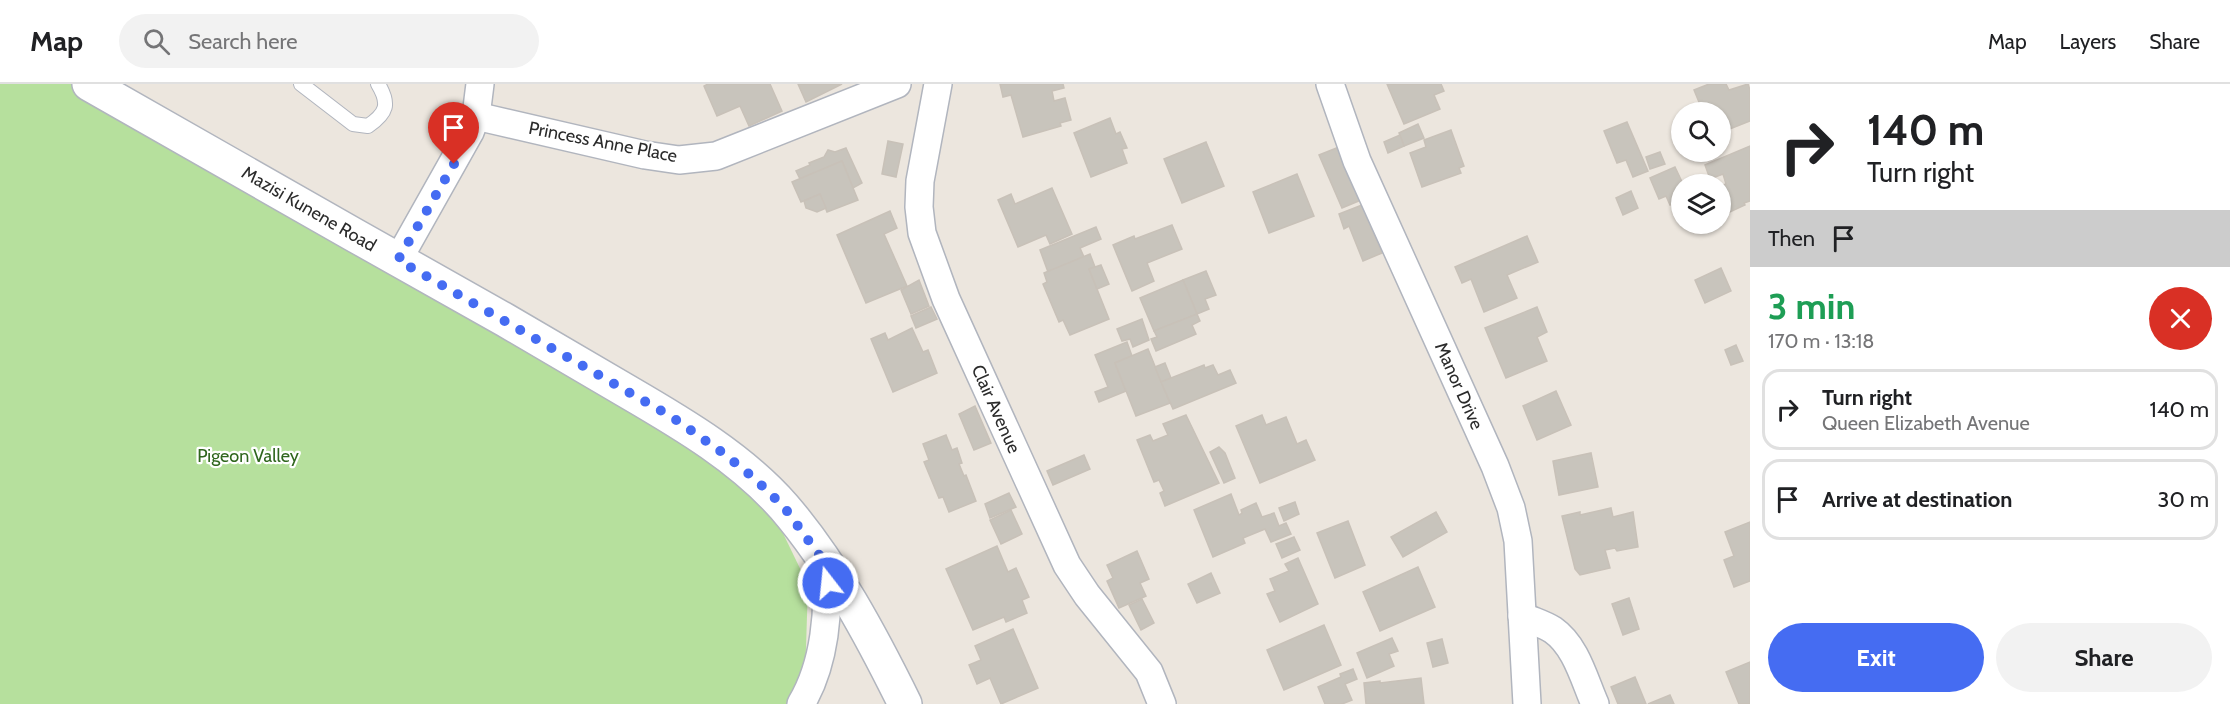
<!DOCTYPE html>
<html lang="en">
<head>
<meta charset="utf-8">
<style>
	body { margin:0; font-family:Cabin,sans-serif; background:#f2f2f2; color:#202124; height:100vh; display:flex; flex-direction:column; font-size:22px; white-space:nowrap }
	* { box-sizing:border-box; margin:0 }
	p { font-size:20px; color:#757577 }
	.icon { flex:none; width:33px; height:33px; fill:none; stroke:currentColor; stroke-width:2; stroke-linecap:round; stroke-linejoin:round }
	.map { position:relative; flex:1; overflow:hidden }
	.side { display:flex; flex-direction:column; background:#fff; width:480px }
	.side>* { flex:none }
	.banner { background:#fff; color:#202124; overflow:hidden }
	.tools { position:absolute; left:1671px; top:18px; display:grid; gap:12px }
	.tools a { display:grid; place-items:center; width:60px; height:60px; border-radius:50%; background:#fff; box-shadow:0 2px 4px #0004; font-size:30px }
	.pin { position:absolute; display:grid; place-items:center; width:51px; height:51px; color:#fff; margin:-62px -26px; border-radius:50% 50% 50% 0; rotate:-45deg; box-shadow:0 0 6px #0007 }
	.pin .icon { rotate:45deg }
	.me { position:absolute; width:66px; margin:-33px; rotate:344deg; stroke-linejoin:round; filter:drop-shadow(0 0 4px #0008) }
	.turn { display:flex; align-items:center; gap:21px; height:126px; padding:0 18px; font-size:27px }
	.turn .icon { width:78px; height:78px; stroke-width:2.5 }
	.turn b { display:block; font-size:42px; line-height:51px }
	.then { display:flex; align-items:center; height:57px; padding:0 18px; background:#0003; gap:12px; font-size:22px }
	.round { display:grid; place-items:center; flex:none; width:63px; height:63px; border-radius:32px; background:#f2f2f2 }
	.head { display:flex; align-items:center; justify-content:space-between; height:102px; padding:0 18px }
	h1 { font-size:36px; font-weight:700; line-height:45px; color:#1e9e55 }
	.action { display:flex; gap:12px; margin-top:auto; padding:12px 18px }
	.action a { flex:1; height:69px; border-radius:36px; background:#456cf2; color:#fff; font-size:24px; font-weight:700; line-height:69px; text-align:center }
	.action a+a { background:#f2f2f2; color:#202124 }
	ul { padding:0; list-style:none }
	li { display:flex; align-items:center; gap:18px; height:81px; margin:0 12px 9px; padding:0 6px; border:3px solid #e0e0e0; border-radius:18px }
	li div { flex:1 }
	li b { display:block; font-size:22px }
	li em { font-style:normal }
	header { display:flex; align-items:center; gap:36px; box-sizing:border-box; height:84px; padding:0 30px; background:#fff; border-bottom:2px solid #e0e0e0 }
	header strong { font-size:28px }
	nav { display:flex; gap:33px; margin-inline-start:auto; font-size:21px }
	.search { width:420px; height:54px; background:#f2f2f2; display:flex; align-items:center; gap:15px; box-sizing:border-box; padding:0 21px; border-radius:33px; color:#757577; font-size:22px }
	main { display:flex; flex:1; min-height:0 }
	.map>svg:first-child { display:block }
	.green { fill:#b6e09d }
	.building { fill:#c8c4bc; stroke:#c8c1b8; stroke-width:1.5 }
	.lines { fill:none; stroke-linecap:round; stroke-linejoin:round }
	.service-casing { stroke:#b1b5be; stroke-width:16 }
	.minor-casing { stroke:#b1b5be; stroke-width:30 }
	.tertiary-casing { stroke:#b1b5be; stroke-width:36 }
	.service { stroke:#fff; stroke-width:14 }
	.minor { stroke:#fff; stroke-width:27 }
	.tertiary { stroke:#fff; stroke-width:33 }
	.route { stroke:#456cf2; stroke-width:10; stroke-dasharray:0 18 }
	.labels { text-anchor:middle; stroke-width:4.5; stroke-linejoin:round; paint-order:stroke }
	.street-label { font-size:18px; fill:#2b2b2b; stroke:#fff }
	.park-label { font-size:18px; fill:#2f661d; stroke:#fff }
</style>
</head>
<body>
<header>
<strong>Map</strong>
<div class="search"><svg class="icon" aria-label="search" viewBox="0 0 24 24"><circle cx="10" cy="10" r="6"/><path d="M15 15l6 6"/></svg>Search here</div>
<nav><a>Map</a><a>Layers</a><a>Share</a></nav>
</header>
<main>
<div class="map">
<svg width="1750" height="620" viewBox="0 0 1750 620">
	<rect width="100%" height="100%" fill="#ece6de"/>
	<path class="green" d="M0 0H98L750 381 808 501 805 594 789 620H0Z"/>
	<g class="building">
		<path d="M708 0H770L782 27 749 42 740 22 717 32 704 2Z"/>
		<path d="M798 0H842L806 18Z"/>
		<path d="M1000 0H1063L1064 4 1052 7 1054 17 1065 14 1071 36 1060 39 1061 42 1023 53 1011 11 1003 13Z"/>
		<path d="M1387 0H1441L1444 7 1434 11 1440 25 1404 40Z"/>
		<path d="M1709 0H1726L1729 6 1748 0 1750 6V37L1720 49V28H1703L1694 6Z"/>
		<path d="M1110 34 1116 50 1120 48 1127 64 1122 65 1127 79 1091 93 1074 49Z"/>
		<path d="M1627 38 1648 87 1633 93 1626 76 1617 79 1604 47Z"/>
		<path d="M1418 40 1424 54 1404 62 1399 49Z"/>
		<path d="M1451 46 1464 82 1459 84 1461 89 1422 103 1410 69 1426 63 1424 56Z"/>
		<path d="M1400 51 1404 62 1388 69 1384 58Z"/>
		<path d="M888 57 903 60 896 93 882 90Z"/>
		<path d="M1206 58 1224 102 1182 119 1164 75Z"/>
		<path d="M1750 62V117L1744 119 1745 121 1721 132 1720 102 1726 100 1723 90 1710 95 1705 81Z"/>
		<path d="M1339 63 1361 116 1342 124 1319 71Z"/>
		<path d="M846 64 862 99 853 104 842 77 800 95 796 87 810 81 809 79 824 73 828 66 835 68Z"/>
		<path d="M1660 68 1665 80 1650 85 1646 73Z"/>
		<path d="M842 77 858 116 827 128 820 110 801 118 792 98Z"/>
		<path d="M1675 83 1683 100 1682 116 1670 121 1666 112 1659 115 1650 94Z"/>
		<path d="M1297 90 1314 132 1269 149 1253 108Z"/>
		<path d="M1052 104 1072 150 1050 160 1046 151 1018 163 998 116 1011 110 1015 120Z"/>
		<path d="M1631 107 1638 124 1623 131 1616 114Z"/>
		<path d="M820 110 826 124 817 128 806 124 804 117Z"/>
		<path d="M1362 121 1382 169 1363 177 1349 142 1344 145 1339 130Z"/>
		<path d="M890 127 897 144 884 150 907 202 866 219 837 151Z"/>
		<path d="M1172 141 1182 165 1147 179 1154 197 1132 207 1113 161 1134 152 1135 155Z"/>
		<path d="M1096 143 1101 155 1080 164 1084 173 1048 188 1040 166Z"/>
		<path d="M1527 152 1538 178 1507 191 1517 214 1484 228 1471 195 1462 199 1455 183Z"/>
		<path d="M1090 170 1095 183 1089 185 1109 235 1070 251 1063 236 1059 238 1043 200 1047 198 1044 189Z"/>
		<path d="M1101 181 1109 200 1097 205 1089 185Z"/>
		<path d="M1721 184 1731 207 1705 219 1695 196Z"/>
		<path d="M1206 187 1216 211 1205 215 1209 225 1197 230 1183 196Z"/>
		<path d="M919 196 929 222 911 230 901 206Z"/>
		<path d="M1183 196 1197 230 1154 247 1140 214Z"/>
		<path d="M931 223 937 235 916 244 911 232Z"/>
		<path d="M1537 223 1547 248 1537 253 1547 277 1506 294 1485 244Z"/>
		<path d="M1197 230 1200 237 1192 241 1196 250 1156 267 1151 255 1157 253 1154 247Z"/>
		<path d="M1142 235 1149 256 1133 263 1130 255 1122 257 1117 245Z"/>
		<path d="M912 244 923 268 928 266 937 289 893 308 871 255 885 249 888 256Z"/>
		<path d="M1127 258 1132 272 1115 279 1126 307 1099 318 1095 308 1108 303 1095 271Z"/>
		<path d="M1736 261 1743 277 1731 281 1725 266Z"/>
		<path d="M1148 265 1170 319 1136 332 1115 279Z"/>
		<path d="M1165 279 1171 294 1161 298 1155 283Z"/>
		<path d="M1204 281 1205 284 1213 281 1218 291 1230 286 1236 299 1173 325 1161 298Z"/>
		<path d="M1556 307 1571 341 1537 356 1523 322Z"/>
		<path d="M975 322 991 359 974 366 959 330Z"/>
		<path d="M1186 331 1219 399 1165 422 1160 409 1164 407 1159 396 1154 398 1137 356 1150 351 1153 357 1168 351 1163 340Z"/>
		<path d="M1262 331 1266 341 1286 333 1297 360 1306 356 1315 376 1260 399 1236 342Z"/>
		<path d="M946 351 952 366 957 364 962 379 959 380 964 392 966 391 976 417 949 428 943 413 939 414 924 378 929 376 923 360Z"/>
		<path d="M1219 363 1225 369 1235 394 1224 399 1210 368Z"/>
		<path d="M1591 369 1598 403 1559 411 1553 377Z"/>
		<path d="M1084 371 1090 385 1053 401 1047 387Z"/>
		<path d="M1009 409 1016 423 990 434 985 420Z"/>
		<path d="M1231 410 1239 431 1242 429 1241 426 1256 419 1262 433 1274 429 1279 442 1286 439 1291 450 1271 458 1265 445 1243 454 1245 459 1213 473 1194 426Z"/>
		<path d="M1295 418 1299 430 1284 437 1279 424Z"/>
		<path d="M1611 424 1613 433 1633 428 1638 463 1617 467 1615 464 1605 466 1610 484 1580 491 1575 485 1562 432 1580 428V431Z"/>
		<path d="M1011 426 1022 450 1001 460 990 436Z"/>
		<path d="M1436 428 1447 448 1403 473 1391 453Z"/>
		<path d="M1348 437 1365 481 1335 494 1317 449Z"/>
		<path d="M1750 438V497L1734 503 1724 476 1734 472 1725 448Z"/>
		<path d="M1294 453 1300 466 1282 474 1276 460Z"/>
		<path d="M997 462 1008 488 1016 484 1029 513 1022 516 1027 529 1006 538 1004 533 973 546 946 485Z"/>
		<path d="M1137 467 1149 495 1140 499 1146 512 1119 524 1107 497 1113 494 1107 481Z"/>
		<path d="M1298 474 1318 520 1280 538 1267 510 1275 507 1270 495 1289 487 1285 480Z"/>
		<path d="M1418 483 1435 523 1380 547 1363 508Z"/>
		<path d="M1211 489 1220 509 1197 519 1188 500Z"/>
		<path d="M1629 514 1639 545 1623 551 1612 520Z"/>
		<path d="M1142 515 1154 539 1141 546 1129 521Z"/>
		<path d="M1324 541 1341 581 1284 606 1267 566Z"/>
		<path d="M1013 545 1038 604 1001 620 990 594 977 600 969 581 981 576 975 562Z"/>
		<path d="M1392 554 1398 567 1389 570 1394 582 1367 594 1357 569Z"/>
		<path d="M1442 555 1448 579 1433 583 1427 559Z"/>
		<path d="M1750 578V620H1739L1726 588Z"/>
		<path d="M1353 585 1357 595 1345 600 1352 616 1342 620H1325L1318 603 1341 593 1340 590Z"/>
		<path d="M1635 593 1646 620H1618L1611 603Z"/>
		<path d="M1421 594 1424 620H1366L1364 599 1380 597V599Z"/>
		<path d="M1670 611 1674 620H1648Z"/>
	</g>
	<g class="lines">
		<g class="service-casing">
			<path id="service" d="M301 0 353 40 368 42C387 29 390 20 378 0"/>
		</g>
		<g class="minor-casing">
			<g id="minor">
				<path d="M938 0 920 97 919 123 922 149 946 215 1067 481 1087 511 1149 588 1162 620"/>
				<path d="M1330 0 1357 77 1495 382 1511 424 1518 457 1527 620"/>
				<path d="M476 32 645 71 679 76 716 72 897 0"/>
				<path d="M398 176 470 48 476 32 480 0"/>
				<path d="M1522 532C1532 537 1544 540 1553 546 1576 562 1584 595 1595 620"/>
				<path d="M801 620C825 580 830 525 825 479"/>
			</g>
		</g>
		<g class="tertiary-casing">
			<path id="tertiary" d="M89 0C227 79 366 158 505 236 546 260 587 284 628 308 683 340 742 375 784 423 833 480 872 553 905 620"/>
		</g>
		<use href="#service" class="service"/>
		<use href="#minor" class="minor"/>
		<use href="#tertiary" class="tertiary"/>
	</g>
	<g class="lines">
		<path class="route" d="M454 80 398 176 672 333 723 369 755 395 784 423 825 479 828 499"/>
	</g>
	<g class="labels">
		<g class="street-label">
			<text transform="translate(603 58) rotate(11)" y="6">Princess Anne Place</text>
			<text transform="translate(309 125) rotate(30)" y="6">Mazisi Kunene Road</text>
			<text transform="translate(1459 302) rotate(66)" y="6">Manor Drive</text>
			<text transform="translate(996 325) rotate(66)" y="6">Clair Avenue</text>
		</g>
		<g class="park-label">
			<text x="248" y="378">Pigeon Valley</text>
		</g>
	</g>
</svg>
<div class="tools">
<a><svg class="icon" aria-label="search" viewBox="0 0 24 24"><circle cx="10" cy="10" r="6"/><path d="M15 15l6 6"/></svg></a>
<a><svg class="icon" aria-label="layers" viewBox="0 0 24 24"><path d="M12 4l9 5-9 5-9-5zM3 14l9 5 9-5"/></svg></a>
</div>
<div class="pin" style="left:454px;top:80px;background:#d93025"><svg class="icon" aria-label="arrive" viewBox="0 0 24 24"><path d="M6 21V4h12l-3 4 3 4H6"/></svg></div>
<svg class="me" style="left:828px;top:499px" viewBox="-20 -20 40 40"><circle r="17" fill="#456cf2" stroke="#fff" stroke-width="3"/><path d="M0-11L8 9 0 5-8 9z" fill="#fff"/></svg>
</div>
<section class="side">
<div class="banner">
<div class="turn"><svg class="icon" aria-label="right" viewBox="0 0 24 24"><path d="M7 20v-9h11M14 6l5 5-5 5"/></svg><div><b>140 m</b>Turn right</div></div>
<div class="then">Then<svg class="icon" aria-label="arrive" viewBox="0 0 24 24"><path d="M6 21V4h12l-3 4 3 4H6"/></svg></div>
</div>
<div class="head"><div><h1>3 min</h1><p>170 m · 13:18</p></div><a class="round" style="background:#d93025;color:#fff"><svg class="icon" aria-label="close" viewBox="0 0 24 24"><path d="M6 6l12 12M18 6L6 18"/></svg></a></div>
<ul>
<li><svg class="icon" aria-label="right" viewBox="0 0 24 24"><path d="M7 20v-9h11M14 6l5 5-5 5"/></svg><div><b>Turn right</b><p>Queen Elizabeth Avenue</p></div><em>140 m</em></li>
<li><svg class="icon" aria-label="arrive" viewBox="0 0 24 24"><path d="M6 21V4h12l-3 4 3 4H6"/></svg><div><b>Arrive at destination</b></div><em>30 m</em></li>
</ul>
<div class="action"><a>Exit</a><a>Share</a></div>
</section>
</main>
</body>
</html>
